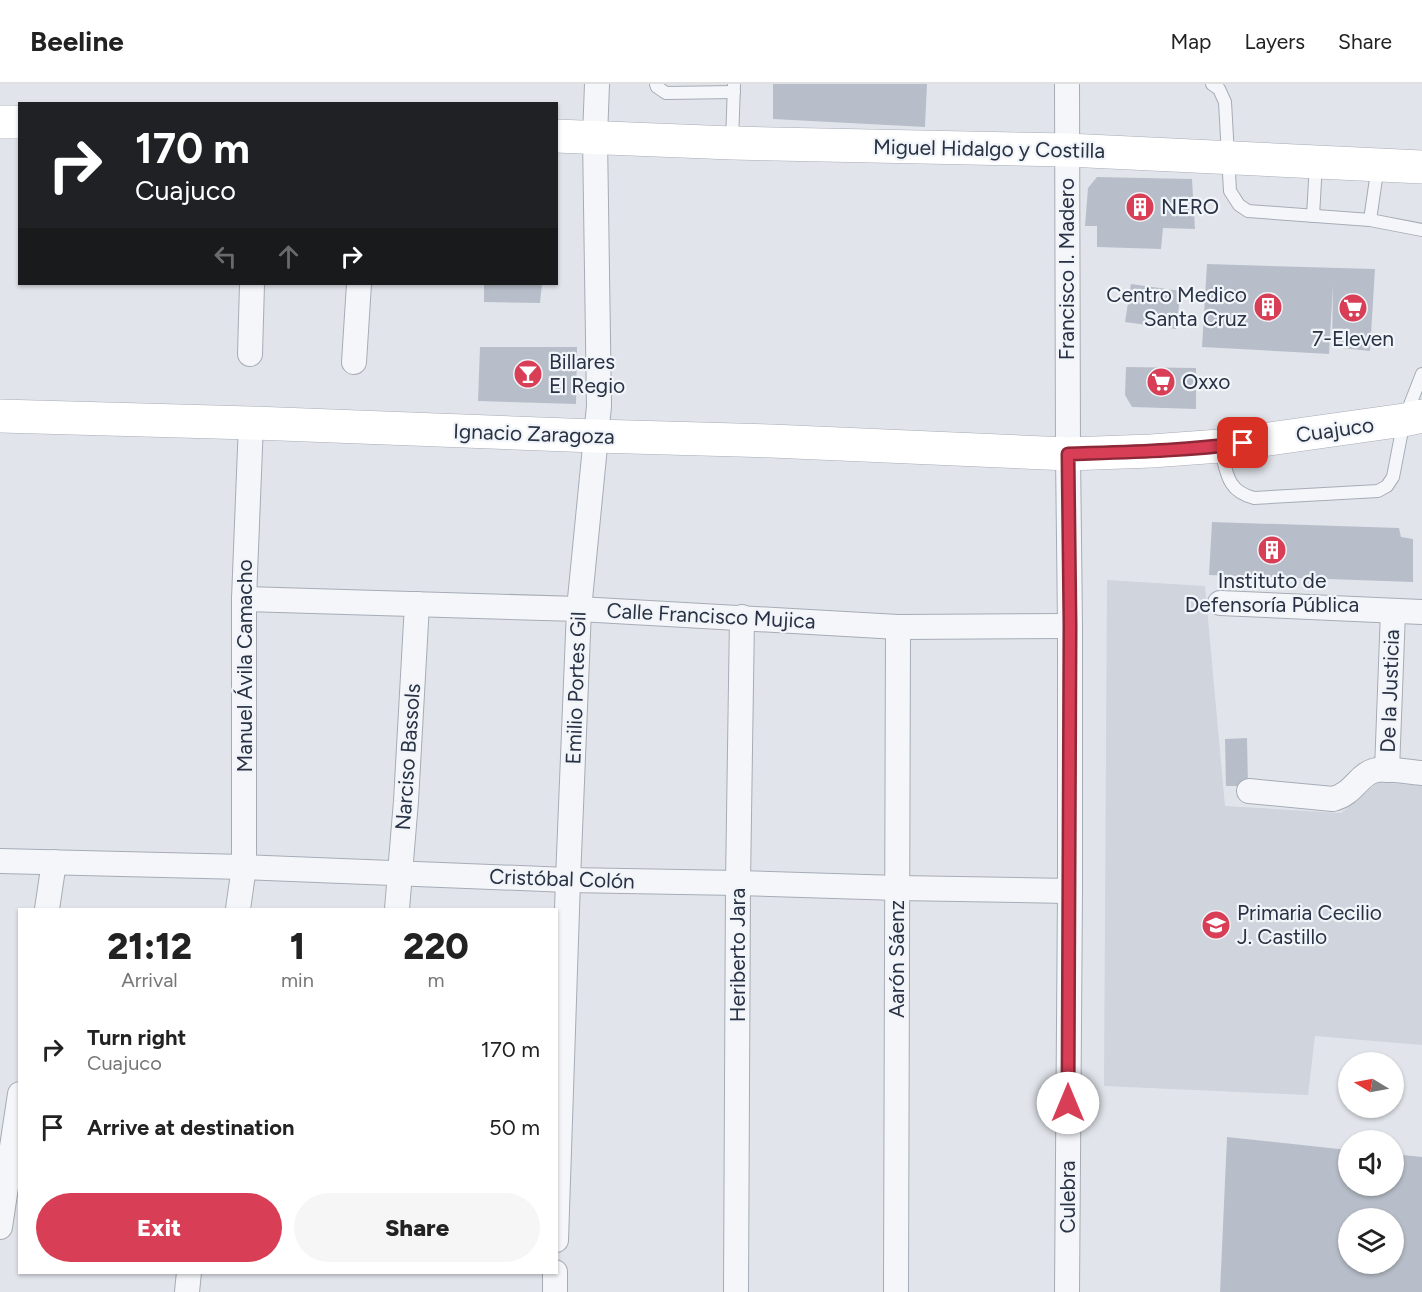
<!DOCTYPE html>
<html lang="en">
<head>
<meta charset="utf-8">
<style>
	body { margin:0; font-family:Figtree,sans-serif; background:#f6f6f6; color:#222; height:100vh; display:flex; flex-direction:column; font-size:22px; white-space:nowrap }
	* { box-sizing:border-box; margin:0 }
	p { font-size:20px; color:#767676 }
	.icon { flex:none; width:33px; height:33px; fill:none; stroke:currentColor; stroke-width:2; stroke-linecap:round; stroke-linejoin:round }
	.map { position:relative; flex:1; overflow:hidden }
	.details { position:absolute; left:18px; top:824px; width:540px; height:366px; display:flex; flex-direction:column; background:#fff; border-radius:0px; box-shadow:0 2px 4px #0004 }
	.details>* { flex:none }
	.hud { position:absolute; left:18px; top:18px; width:540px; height:183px; border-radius:0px; box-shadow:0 2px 4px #0004; background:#202124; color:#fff; overflow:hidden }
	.needle { width:39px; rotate:280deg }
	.tools { position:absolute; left:1338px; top:968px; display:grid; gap:12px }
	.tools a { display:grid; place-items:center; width:66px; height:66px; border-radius:50%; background:#fff; box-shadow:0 2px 4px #0004; font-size:30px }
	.pin { position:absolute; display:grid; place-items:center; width:51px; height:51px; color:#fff; margin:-26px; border-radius:12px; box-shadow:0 3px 9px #0006 }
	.me { position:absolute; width:66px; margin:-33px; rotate:0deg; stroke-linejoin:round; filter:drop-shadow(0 0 4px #0008) }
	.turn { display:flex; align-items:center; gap:21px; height:126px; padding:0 18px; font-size:27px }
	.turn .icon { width:78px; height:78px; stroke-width:2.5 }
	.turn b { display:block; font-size:42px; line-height:51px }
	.lanes { display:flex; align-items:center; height:57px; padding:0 18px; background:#0003; justify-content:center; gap:30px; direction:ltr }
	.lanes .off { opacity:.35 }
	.eta { display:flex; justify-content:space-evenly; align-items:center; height:102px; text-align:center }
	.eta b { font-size:36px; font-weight:800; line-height:42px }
	.action { display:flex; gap:12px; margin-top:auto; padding:12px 18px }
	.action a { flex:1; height:69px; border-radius:36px; background:#d83e55; color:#fff; font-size:24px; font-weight:800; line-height:69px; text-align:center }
	.action a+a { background:#f6f6f6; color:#222 }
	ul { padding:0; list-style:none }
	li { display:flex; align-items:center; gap:18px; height:78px; padding:0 18px }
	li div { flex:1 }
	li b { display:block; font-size:22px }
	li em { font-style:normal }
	header { display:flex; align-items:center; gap:36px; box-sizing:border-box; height:84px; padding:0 30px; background:#fff; border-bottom:2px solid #e0e0e0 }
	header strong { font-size:28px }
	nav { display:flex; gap:33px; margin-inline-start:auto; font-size:21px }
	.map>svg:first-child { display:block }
	.built { fill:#cfd4dd }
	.building { fill:#b8bec9; fill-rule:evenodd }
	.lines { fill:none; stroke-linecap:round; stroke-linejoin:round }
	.service-casing { stroke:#a6acb6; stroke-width:14 }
	.minor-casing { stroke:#a6acb6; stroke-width:26 }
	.secondary-casing { stroke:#a6acb6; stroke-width:34 }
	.service { stroke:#f5f6f9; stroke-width:12 }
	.minor { stroke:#f5f6f9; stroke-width:24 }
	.secondary { stroke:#fff; stroke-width:33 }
	.route-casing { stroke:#8c2837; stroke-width:15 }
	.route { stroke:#d83e55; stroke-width:10 }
	.labels { text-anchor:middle; stroke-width:4.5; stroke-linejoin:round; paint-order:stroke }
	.street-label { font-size:21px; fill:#283244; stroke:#f1f4f8 }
	.poi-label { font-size:21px; fill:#283244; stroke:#f1f4f8; text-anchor:start }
</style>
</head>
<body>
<header>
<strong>Beeline</strong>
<nav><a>Map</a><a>Layers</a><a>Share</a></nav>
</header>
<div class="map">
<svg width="1422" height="1208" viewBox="0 0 1422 1208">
	<rect width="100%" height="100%" fill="#e1e5eb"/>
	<path class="built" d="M1107 496 1205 502 1225 722 1341 729 1378 698 1422 702V961L1315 952 1308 1011 1104 1002Z"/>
	<g class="building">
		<path d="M773 0H927L925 43 773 35Z"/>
		<path d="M1097 93 1192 95 1195 145 1163 144 1161 165 1097 163V142H1085L1088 104Z"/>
		<path d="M1207 180 1375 185 1370 267 1332 263 1333 201 1329 270 1202 263Z"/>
		<path d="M484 200H542L540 219 484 218Z"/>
		<path d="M1131 200 1181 207 1176 245 1125 238Z"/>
		<path d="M480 263H577L576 320 478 317Z"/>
		<path d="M1126 283 1196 284V325L1132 323 1125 311Z"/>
		<path d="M1212 438 1399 444 1401 453 1413 455V498L1209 491Z"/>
		<path d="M1247 654 1248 702H1226L1225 655Z"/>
		<path d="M1227 1053 1348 1066V1101H1394V1070L1422 1073V1208H1220ZM1348 1134H1394V1179H1348Z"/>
	</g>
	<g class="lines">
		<g class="service-casing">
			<g id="service">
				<path d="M656 0 657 3 666 9 734 8"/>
				<path d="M1212 0 1219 5 1225 18 1230 107 1239 121 1248 127 1370 136 1422 146"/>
				<path d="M732 58 734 0"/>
				<path d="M1313 132 1316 79"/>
				<path d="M1370 136 1378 81"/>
				<path d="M1220 363C1227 388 1226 407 1254 414L1378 407 1387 402 1393 393 1404 336 1422 290"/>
			</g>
		</g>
		<g class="minor-casing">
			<g id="minor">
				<path d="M250 270 252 200"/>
				<path d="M354 278 359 200"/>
				<path d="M244 515 579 525 898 543 1070 542"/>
				<path d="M1220 519 1422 528"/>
				<path d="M1387 686 1393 527"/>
				<path d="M1249 707 1333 715C1353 710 1358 692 1373 687 1383 683 1410 688 1422 689"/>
				<path d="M0 777 244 783 568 796 738 799 898 804 1070 807"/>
				<path d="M47 825 54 778"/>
				<path d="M238 825 244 783V515L251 339"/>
				<path d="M397 825 406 717 417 520"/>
				<path d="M0 1143 20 1010"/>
				<path d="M556 1156 568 796 579 525 599 322 595 53 597 0"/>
				<path d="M187 1208 189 1188"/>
				<path d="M555 1208V1188"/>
				<path d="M736 1208 738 799 742 533"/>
				<path d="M896 1208 898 543"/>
				<path d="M1067 1208 1070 807V542L1068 370 1067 0"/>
			</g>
		</g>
		<g class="secondary-casing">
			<g id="secondary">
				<path d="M0 38H20"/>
				<path d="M556 52 732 59 1067 66 1422 83"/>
				<path d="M0 332 251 339 595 352 771 357 1068 370 1151 367 1220 362 1404 336 1422 332"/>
			</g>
		</g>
		<use href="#service" class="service"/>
		<use href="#minor" class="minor"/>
		<use href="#secondary" class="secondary"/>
	</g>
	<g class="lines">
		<g class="route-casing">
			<path id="route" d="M1068 1019 1070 542 1068 370C1126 368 1185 367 1243 359"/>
		</g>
		<use href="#route" class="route"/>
	</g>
	<defs>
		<g id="building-disc" transform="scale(1.5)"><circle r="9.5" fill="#d83e55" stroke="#f1f4f8"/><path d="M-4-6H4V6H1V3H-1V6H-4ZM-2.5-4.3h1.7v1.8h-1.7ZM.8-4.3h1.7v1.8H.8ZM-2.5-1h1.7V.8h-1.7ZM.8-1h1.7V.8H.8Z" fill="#fff"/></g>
		<g id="supermarket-disc" transform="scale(1.5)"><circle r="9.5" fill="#d83e55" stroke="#f1f4f8"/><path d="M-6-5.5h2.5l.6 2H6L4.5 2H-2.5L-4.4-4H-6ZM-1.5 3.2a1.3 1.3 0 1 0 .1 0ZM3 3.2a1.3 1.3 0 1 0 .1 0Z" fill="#fff"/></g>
		<g id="bar-disc" transform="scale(1.5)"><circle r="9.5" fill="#d83e55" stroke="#f1f4f8"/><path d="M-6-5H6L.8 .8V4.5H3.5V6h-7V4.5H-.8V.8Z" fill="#fff"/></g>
		<g id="school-disc" transform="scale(1.5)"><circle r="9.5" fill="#d83e55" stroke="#f1f4f8"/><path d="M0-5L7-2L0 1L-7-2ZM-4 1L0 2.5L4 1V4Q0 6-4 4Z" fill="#fff"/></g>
	</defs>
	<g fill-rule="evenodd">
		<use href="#building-disc" x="1140" y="123"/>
		<use href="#building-disc" x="1268" y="223"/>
		<use href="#supermarket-disc" x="1353" y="224"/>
		<use href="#bar-disc" x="528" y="290"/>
		<use href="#supermarket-disc" x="1161" y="298"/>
		<use href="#building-disc" x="1272" y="466"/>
		<use href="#school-disc" x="1216" y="841"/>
	</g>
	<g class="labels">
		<g class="street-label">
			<text transform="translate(989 65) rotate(1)" y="7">Miguel Hidalgo y Costilla</text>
			<text transform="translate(1067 185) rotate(-90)" y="7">Francisco I. Madero</text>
			<text transform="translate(1335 346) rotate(-8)" y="7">Cuajuco</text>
			<text transform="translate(534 350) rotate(2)" y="7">Ignacio Zaragoza</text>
			<text transform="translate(711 532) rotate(3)" y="7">Calle Francisco Mujica</text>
			<text transform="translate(245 582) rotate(-90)" y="7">Manuel Ávila Camacho</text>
			<text transform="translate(576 604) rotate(-88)" y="7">Emilio Portes Gil</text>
			<text transform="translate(1390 607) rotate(-88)" y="7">De la Justicia</text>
			<text transform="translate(408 673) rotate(-86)" y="7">Narciso Bassols</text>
			<text transform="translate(562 795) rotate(2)" y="7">Cristóbal Colón</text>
			<text transform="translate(738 871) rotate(-90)" y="7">Heriberto Jara</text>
			<text transform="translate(897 875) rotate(-90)" y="7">Aarón Sáenz</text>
			<text transform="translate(1068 1113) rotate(-90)" y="7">Culebra</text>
		</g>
		<g class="poi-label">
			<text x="1161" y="130">NERO</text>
			<text x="1247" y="218" text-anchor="end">Centro Medico<tspan x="1247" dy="24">Santa Cruz</tspan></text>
			<text x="1353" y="262" text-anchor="middle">7-Eleven</text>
			<text x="549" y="285">Billares<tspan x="549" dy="24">El Regio</tspan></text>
			<text x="1182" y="305">Oxxo</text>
			<text x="1272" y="504" text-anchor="middle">Instituto de<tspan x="1272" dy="24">Defensoría Pública</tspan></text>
			<text x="1237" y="836">Primaria Cecilio<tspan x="1237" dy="24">J. Castillo</tspan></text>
		</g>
	</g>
</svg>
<div class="tools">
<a><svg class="needle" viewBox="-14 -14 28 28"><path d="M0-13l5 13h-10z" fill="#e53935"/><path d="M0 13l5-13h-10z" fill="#767676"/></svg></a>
<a><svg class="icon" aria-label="sound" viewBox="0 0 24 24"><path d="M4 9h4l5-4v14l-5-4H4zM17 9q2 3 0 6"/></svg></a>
<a><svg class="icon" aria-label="layers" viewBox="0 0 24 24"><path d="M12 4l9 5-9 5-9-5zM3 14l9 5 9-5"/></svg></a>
</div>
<div class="pin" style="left:1243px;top:359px;background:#d93025"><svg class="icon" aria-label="arrive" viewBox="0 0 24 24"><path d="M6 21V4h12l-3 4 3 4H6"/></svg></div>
<svg class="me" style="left:1068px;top:1019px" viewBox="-20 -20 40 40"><circle r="19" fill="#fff"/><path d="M0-13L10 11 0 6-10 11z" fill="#d83e55"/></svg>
<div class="hud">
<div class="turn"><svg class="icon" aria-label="right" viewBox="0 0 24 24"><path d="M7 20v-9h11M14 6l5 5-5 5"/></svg><div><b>170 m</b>Cuajuco</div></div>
<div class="lanes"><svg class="icon off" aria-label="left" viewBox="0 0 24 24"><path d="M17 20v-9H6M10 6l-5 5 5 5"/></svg><svg class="icon off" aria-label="ahead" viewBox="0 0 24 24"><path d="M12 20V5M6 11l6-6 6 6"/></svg><svg class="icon" aria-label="right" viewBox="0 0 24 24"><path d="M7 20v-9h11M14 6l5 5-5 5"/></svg></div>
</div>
<section class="details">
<div class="eta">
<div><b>21:12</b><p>Arrival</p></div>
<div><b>1</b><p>min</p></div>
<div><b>220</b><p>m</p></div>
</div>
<ul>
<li><svg class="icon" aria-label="right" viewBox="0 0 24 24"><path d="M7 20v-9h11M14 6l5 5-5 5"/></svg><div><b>Turn right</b><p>Cuajuco</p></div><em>170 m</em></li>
<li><svg class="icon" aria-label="arrive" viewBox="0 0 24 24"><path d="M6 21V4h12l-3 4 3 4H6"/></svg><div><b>Arrive at destination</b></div><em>50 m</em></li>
</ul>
<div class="action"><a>Exit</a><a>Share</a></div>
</section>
</div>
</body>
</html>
